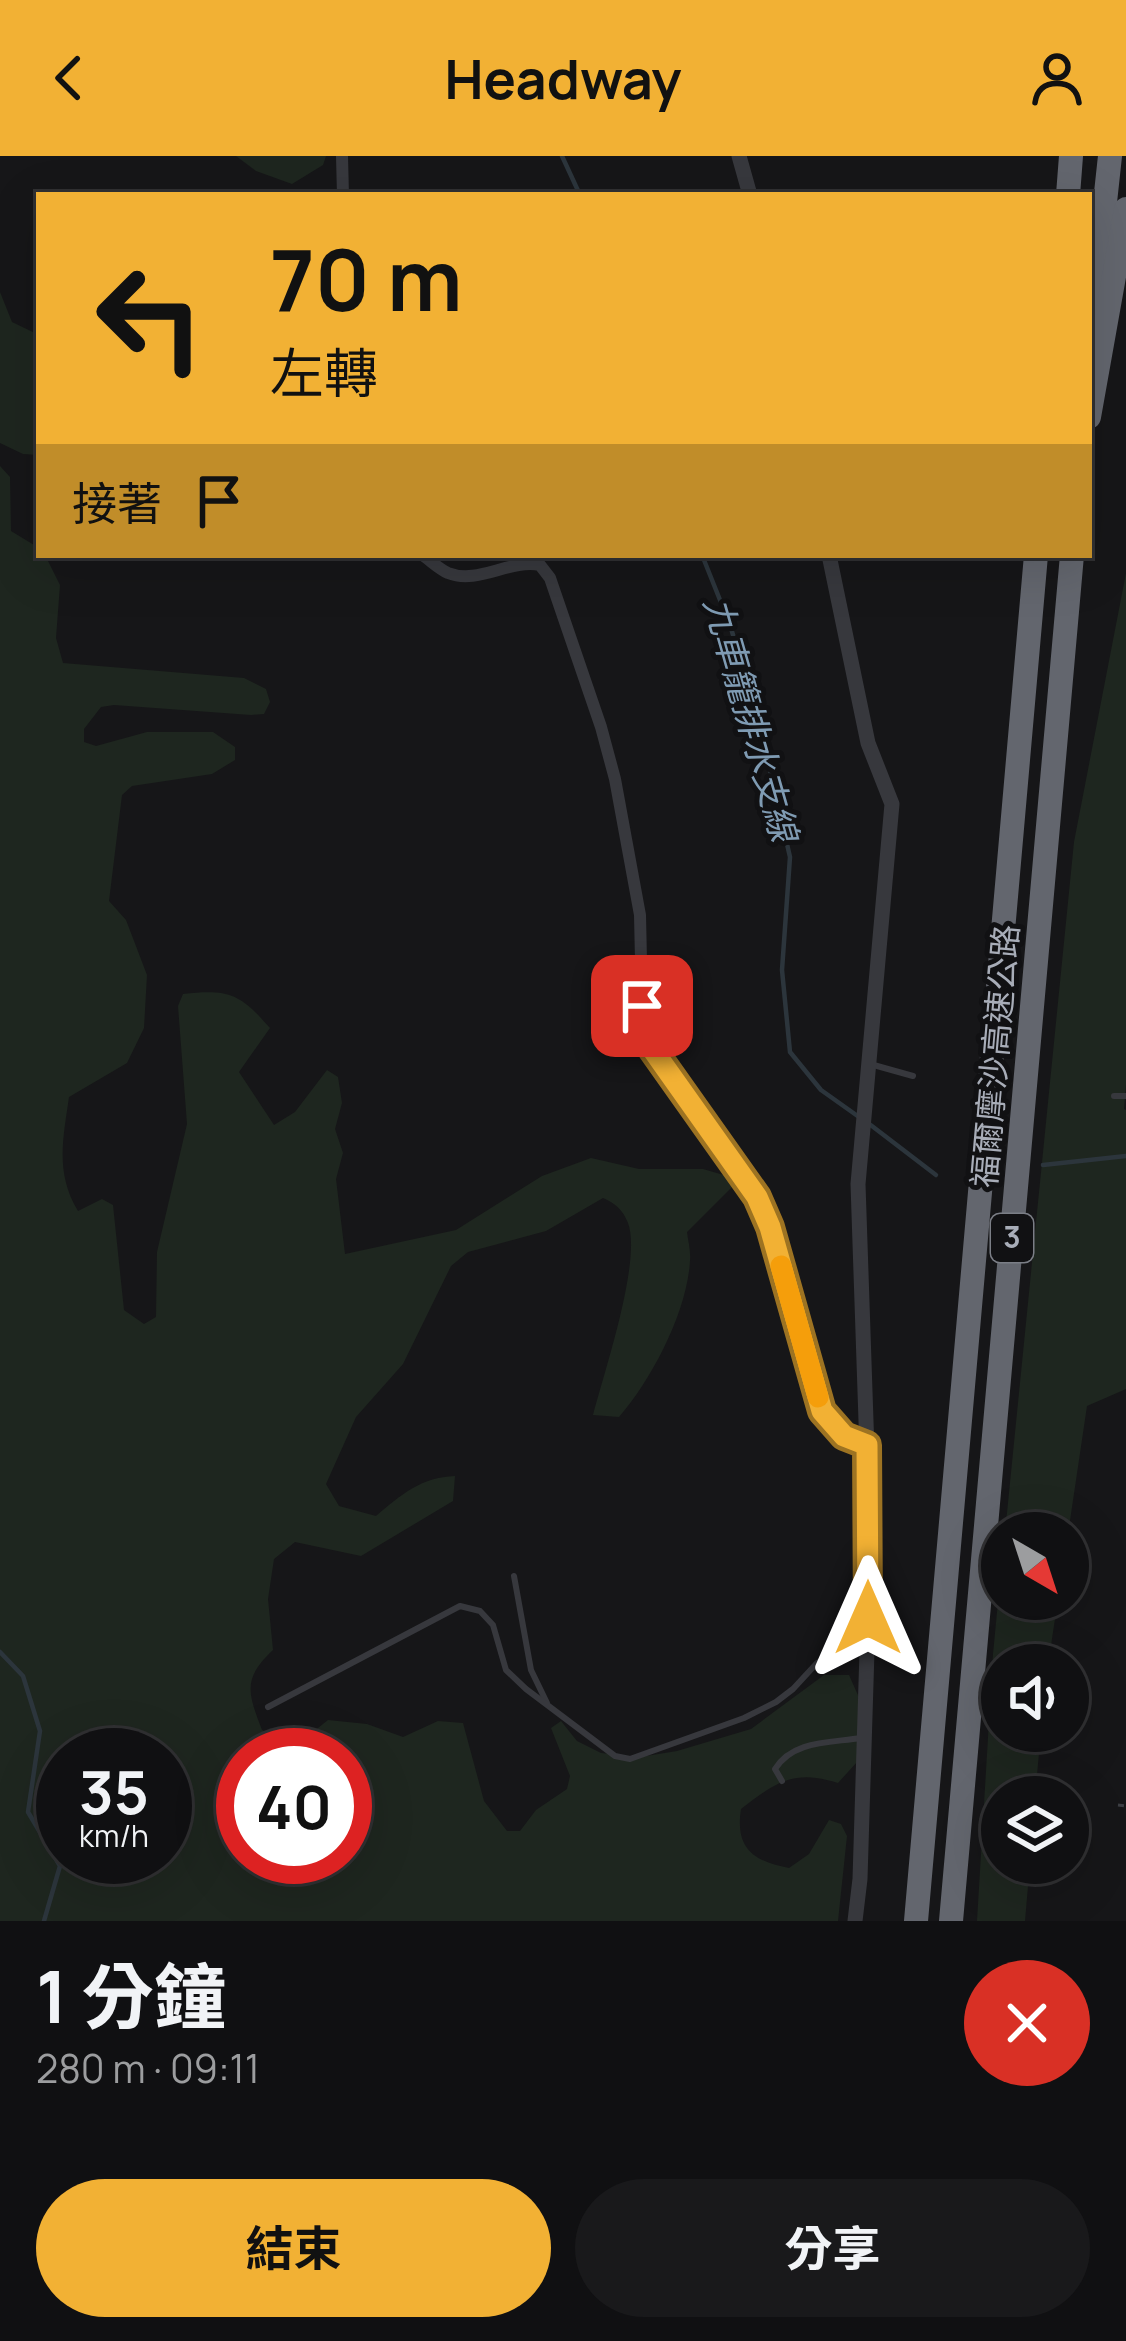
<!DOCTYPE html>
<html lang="zh-TW">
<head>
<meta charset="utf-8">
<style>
	body { margin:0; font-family:Manrope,"Noto Sans TC",sans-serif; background:#19191b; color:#f1f3f6; height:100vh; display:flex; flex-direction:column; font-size:45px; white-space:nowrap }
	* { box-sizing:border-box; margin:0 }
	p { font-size:39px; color:#9c9d9f }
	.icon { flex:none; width:66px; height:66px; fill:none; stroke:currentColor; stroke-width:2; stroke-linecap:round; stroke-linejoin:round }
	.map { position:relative; height:1765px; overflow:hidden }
	.panel { display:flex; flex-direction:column; background:#101012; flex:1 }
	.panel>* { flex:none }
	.top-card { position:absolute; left:36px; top:36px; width:1056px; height:366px; border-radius:0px; box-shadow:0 12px 48px #0002,0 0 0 3px #303032; background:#f2b134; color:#111; overflow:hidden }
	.needle { width:78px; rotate:141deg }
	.fabs { position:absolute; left:981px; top:1356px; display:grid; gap:24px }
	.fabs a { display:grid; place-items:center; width:108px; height:108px; border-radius:50%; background:#101012; box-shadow:0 12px 48px #0002,0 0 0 3px #303032; font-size:60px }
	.speed { position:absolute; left:36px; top:1572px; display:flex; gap:24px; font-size:60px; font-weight:700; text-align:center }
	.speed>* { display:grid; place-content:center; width:156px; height:156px; border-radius:50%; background:#101012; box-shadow:0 12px 48px #0002,0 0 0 3px #303032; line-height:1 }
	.speed small { font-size:30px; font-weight:400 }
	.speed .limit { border:18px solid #d22; background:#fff; color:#111 }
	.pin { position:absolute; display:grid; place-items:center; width:102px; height:102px; color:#fff; margin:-51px; border-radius:24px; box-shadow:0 6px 18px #0006 }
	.me { position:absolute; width:132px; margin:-66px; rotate:0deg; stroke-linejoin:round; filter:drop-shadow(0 0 9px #0008) }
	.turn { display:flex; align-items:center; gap:42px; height:252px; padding:0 36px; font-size:54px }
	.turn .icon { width:156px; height:156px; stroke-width:2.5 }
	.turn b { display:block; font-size:84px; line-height:102px }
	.then { display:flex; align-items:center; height:114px; padding:0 36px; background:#0003; gap:24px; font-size:45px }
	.round { display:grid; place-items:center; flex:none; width:126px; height:126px; border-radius:63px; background:#19191b }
	.overview { display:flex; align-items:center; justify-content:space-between; height:204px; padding:0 36px }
	h1 { font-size:72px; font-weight:700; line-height:90px }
	.primary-button { display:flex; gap:24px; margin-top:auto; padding:24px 36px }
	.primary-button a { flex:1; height:138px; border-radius:72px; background:#f2b134; color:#111; font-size:48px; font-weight:700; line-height:138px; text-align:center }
	.primary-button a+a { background:#19191b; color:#f1f3f6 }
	header { display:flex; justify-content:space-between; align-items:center; height:156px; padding:0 36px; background:#f2b134; color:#111; font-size:54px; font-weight:700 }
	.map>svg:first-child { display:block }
	.green { fill:#1e261f; fill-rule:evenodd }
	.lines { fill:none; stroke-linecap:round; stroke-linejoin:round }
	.stream { stroke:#2c353c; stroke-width:4.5 }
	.path { stroke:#3d3f44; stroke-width:3; stroke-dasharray:6 9; stroke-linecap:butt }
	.service { stroke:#37383d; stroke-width:6 }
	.minor { stroke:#37383d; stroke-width:12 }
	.tertiary { stroke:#37383d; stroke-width:15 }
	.motorway { stroke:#63666e; stroke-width:24 }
	.route-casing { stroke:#9d7322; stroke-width:30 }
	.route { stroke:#f2b134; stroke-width:21 }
	.slow { stroke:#f59e0b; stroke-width:21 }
	.labels { text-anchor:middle; stroke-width:10; stroke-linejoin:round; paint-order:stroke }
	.shield { fill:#111113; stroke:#7b7e86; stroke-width:3 }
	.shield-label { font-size:30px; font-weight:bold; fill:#a8adb8 }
	.street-label { font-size:33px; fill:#a8adb8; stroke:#111113 }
	.water-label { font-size:36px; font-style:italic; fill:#7f9bb3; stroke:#111113 }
</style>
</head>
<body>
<header><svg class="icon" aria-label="back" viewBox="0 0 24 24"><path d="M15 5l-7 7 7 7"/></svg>Headway<svg class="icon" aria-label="person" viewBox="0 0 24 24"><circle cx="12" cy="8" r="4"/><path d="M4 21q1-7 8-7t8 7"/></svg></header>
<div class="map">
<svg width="1126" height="1765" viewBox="0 0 1126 1765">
	<rect width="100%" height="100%" fill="#161618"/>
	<g class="green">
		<path d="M236 0H326L323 9 292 28 256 15Z"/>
		<path d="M0 136 12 166 39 179V299L23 298 0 287Z"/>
		<path d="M0 310 10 321 11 375 39 392V399H45L60 429 56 482 63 507 244 522 266 533 270 546 264 558 251 559 114 549 101 551 84 573V586L96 590 147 576H213L235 591V604L212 618 132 630 122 639 109 745 126 764 147 819 144 872 127 907 69 941C63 983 55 1017 78 1055L102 1043 113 1049 124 1154 144 1168 156 1161 157 1096 187 968 178 850 183 838C230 833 240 838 270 872L239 916 274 969 295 956 327 914 338 921 342 947 335 973 343 997 336 1023 345 1098 456 1074 542 1020 591 1002 639 1013H703L727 1020 734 1029 687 1076C688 1085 691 1095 690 1105 687 1156 652 1223 619 1261L593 1259C604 1217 642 1104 628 1067 623 1054 615 1047 603 1042L546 1075 468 1096 451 1110 403 1208 356 1261 326 1328 339 1350 376 1360C401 1339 421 1321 455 1320L453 1345 361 1400 295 1386 274 1403 268 1443 273 1494C242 1523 248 1537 262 1574L298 1588 328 1564 367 1568 403 1581 438 1565 463 1567 484 1645 507 1675H520L536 1654 567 1633 570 1620 551 1572 561 1565 577 1585 601 1597 640 1601 677 1595 751 1573 824 1519H849L865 1555 857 1606 838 1627C794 1613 776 1626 741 1653 735 1692 753 1705 789 1712L809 1698 829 1664 841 1668 847 1680 838 1765H0ZM63 1599H165V1701H63ZM243 1599H345V1701H243Z"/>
		<path d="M1126 417V929L1124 953 1126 954V1233L1087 1250 1068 1378 1005 1377 1074 686Z"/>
		<path d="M1002 1404V1443H1058L1048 1509H1002V1575H1041L1035 1641H1002V1707H1030L1025 1765H977L993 1498Z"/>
	</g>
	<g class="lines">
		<g class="stream">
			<path d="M562 0 580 39"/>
			<path d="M702 399 730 469 757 558 790 701 782 814 790 896 821 934 859 961"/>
			<path d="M868 967 936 1019"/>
			<path d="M1043 1009 1126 1000"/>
			<path d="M0 1496 23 1520 40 1575 28 1656 60 1710 44 1765"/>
		</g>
		<path class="path" d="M1118 1649 1126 1650"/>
		<g class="service">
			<path d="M870 908 913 920"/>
			<path d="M1114 940H1126"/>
			<path d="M514 1420 531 1514 547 1547"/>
			<path d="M268 1551 460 1450 480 1455 493 1469 506 1514 526 1533 615 1600 630 1603 744 1562 776 1546 793 1533 817 1507 833 1497H863"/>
			<path d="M782 1625 775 1613C793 1584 830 1587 861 1582"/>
		</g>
		<g class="minor">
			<path d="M342 0 343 39"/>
			<path d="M422 399C430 404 439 413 448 417 478 429 509 403 540 409L550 422 601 571 615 623 640 759 642 850 650 890 757 1041 770 1071 822 1255 844 1281 867 1290"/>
		</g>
		<g class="tertiary">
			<path d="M739 0 750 39"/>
			<path d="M829 399 868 587 892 648 858 1028 868 1324V1462L860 1723 855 1765"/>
		</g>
		<g class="motorway">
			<path d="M1068 39 1071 0"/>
			<path d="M1094 148 1110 0"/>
			<path d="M1089 261 1126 53"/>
			<path d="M916 1765 1036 399"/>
			<path d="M951 1765 1072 399"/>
		</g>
	</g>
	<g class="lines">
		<g class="route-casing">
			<path id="route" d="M642 850 650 890 757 1041 770 1071 822 1255 844 1280 867 1289 868 1462"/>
		</g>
		<use href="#route" class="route"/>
		<path class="slow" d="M781 1110 818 1241"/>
	</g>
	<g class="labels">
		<rect class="shield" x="991" y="1058" width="42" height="48" rx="9"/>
		<g class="shield-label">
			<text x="1012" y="1092">3</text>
		</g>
		<g class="street-label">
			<text transform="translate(995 900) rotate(-85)" y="12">福爾摩沙高速公路</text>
		</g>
		<g class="water-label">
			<text transform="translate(751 563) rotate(74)" y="13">九車籠排水支線</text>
		</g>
	</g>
</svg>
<div class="fabs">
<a><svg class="needle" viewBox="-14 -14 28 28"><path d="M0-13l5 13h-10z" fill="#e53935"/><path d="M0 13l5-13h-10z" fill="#9c9d9f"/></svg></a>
<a><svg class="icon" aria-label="sound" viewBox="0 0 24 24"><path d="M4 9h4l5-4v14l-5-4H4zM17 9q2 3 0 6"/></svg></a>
<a><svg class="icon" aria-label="layers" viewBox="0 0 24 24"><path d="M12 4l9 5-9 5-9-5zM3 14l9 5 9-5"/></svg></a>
</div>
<div class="speed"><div>35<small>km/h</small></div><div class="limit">40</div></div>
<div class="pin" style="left:642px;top:850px;background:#d93025"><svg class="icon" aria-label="arrive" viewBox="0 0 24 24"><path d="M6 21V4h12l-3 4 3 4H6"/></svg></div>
<svg class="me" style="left:868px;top:1462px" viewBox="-20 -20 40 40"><path d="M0-17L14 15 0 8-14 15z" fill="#f2b134" stroke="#fff" stroke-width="4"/></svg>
<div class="top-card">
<div class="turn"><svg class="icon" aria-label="left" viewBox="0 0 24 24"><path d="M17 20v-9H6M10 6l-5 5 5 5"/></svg><div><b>70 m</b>左轉</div></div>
<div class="then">接著<svg class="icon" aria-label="arrive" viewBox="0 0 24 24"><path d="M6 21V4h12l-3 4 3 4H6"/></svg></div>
</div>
</div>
<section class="panel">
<div class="overview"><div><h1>1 分鐘</h1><p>280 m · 09:11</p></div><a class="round" style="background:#d93025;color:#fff"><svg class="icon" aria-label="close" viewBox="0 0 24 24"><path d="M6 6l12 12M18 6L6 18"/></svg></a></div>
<div class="primary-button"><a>結束</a><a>分享</a></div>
</section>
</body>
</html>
